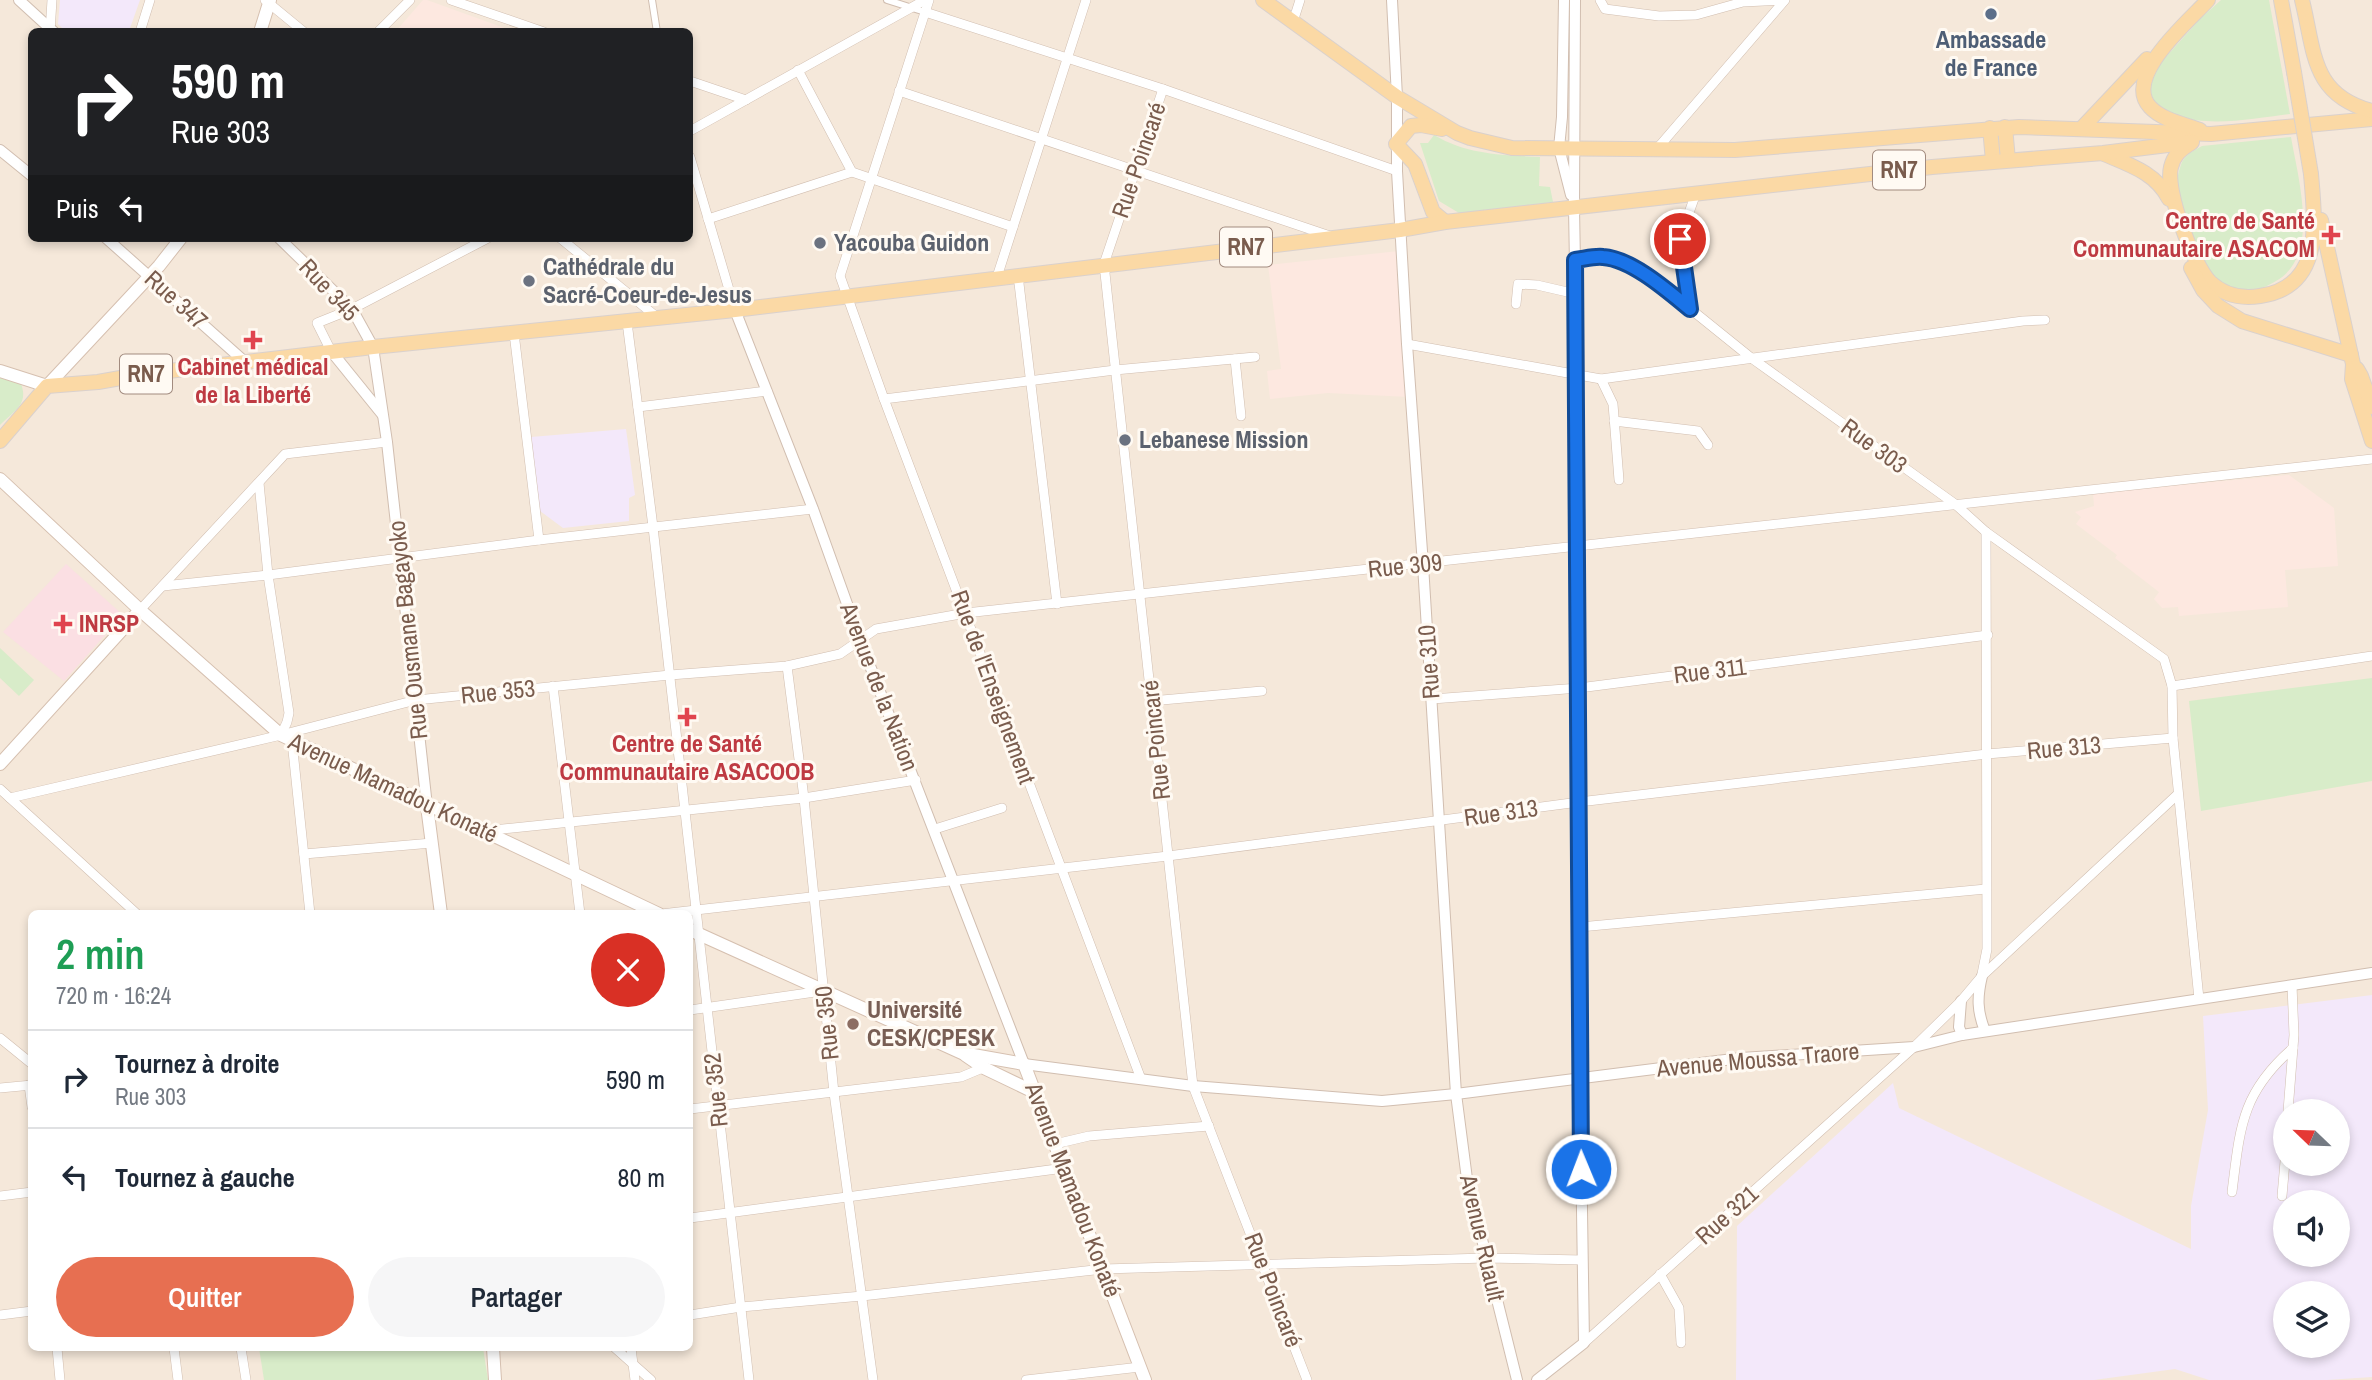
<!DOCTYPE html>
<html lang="fr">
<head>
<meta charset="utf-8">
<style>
	body { margin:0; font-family:"Archivo Narrow",sans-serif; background:#f6f6f7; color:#1f2937; height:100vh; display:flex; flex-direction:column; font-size:26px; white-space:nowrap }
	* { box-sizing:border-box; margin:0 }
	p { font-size:23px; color:#747a83 }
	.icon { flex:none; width:38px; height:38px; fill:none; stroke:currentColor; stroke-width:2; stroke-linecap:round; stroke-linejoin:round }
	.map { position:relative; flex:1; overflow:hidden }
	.sheet { position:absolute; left:28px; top:910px; width:665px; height:441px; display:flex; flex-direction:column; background:#fff; border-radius:10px; box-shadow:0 4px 10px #0003 }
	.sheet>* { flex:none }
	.guide { position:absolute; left:28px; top:28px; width:665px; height:214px; border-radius:10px; box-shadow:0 4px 10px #0003; background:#202124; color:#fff; overflow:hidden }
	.needle { width:46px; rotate:293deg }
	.controls { position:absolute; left:2273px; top:1099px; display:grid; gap:14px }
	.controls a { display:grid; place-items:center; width:77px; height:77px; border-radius:50%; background:#fff; box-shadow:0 4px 10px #0003; font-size:35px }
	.pin { position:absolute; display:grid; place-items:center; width:60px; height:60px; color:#fff; margin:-30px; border:4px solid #fff; border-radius:50%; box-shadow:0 2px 7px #0007 }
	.me { position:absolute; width:77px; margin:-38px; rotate:359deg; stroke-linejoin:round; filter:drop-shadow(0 0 5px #0008) }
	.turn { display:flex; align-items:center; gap:24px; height:147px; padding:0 28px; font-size:32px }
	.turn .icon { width:91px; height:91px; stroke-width:2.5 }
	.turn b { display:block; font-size:49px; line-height:60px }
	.then { display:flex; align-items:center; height:66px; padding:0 28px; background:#0003; gap:14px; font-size:26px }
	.round { display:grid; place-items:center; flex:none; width:74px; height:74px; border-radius:37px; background:#f6f6f7 }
	.summary { display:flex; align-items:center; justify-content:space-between; height:119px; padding:0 28px }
	h1 { font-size:42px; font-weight:600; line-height:52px; color:#1e9e55 }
	.primary-button { display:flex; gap:14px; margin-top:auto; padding:14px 28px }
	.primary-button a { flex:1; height:80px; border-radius:42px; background:#e76f51; color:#fff; font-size:28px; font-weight:600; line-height:80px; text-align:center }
	.primary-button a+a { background:#f6f6f7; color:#1f2937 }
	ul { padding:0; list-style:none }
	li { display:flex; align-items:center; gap:21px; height:98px; padding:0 28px; border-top:2px solid #e0e1e3 }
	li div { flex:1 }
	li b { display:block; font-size:26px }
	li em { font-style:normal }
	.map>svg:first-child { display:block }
	.residential { fill:#f5e8da; fill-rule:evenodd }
	.commercial { fill:#fde8e0 }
	.education { fill:#f3e8fa; fill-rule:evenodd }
	.medical { fill:#fbdfe3 }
	.green { fill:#d8ecc9 }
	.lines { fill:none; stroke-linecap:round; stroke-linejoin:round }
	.pedestrian-casing { stroke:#d1beb0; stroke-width:8 }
	.minor-casing { stroke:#d1beb0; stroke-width:10 }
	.tertiary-casing { stroke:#d1beb0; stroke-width:12 }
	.secondary-casing { stroke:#d6c0b0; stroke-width:14 }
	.primary-casing { stroke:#dad1cd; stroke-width:16 }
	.pedestrian { stroke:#fff; stroke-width:6 }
	.minor { stroke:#fff; stroke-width:9 }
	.tertiary { stroke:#fff; stroke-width:10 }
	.secondary { stroke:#fff; stroke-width:12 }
	.primary { stroke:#fbd9a5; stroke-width:14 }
	.primary-bridge-casing { stroke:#dad1cd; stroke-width:16; stroke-linecap:butt }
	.primary-bridge { stroke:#fbd9a5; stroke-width:14 }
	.route-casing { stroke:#114b97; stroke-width:18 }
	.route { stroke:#1a73e8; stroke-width:12 }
	.service-dot { fill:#5c6f8a; stroke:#fffaf3; stroke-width:2.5 }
	.health-dot { fill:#e0444e; stroke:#fffaf3; stroke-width:2.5 }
	.worship-dot { fill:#6b7280; stroke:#fffaf3; stroke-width:2.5 }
	.education-dot { fill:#8d6e63; stroke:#fffaf3; stroke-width:2.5 }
	.labels { text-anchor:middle; stroke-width:6; stroke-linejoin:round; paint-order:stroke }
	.shield { fill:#fffaf3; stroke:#a28b7f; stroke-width:2 }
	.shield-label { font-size:23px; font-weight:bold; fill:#7a5c4d }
	.service-label { font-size:24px; font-weight:bold; fill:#4e5e75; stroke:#fffaf3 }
	.street-label { font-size:24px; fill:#7a5c4d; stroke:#fffaf3 }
	.health-label { font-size:24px; font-weight:bold; fill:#be3a42; stroke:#fffaf3 }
	.worship-label { font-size:24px; font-weight:bold; fill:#5b616d; stroke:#fffaf3; text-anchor:start }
	.education-label { font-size:24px; font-weight:bold; fill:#785e54; stroke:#fffaf3; text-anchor:start }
</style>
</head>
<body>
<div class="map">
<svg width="2372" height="1380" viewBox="0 0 2372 1380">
	<rect width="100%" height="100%" fill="#fdf6ec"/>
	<path class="residential" d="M0 0H2372V1380H0ZM32 32H690V238H32ZM32 914H690V1348H32ZM2286 1111H2338V1164H2286ZM2286 1202H2338V1255H2286ZM2286 1293H2338V1346H2286Z"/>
	<g class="commercial">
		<path d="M423 0H427L513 31H396Z"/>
		<path d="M1399 251 1409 397 1328 393 1270 399 1267 371 1281 369 1268 265Z"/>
		<path d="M2289 475 2334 508 2338 566 2285 570 2288 607 2179 616 2178 607 2162 608 2154 599 2159 592 2115 558 2117 555 2076 524 2081 517 2075 512 2094 506 2093 493Z"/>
	</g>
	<g class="education">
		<path d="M60 0H140L129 31 66 32 58 24Z"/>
		<path d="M626 429 635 495 629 498V521L563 528 536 508 531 437Z"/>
		<path d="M2372 995V1377L2327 1380H2209L2175 1369 2094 1380H1736L1737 1226 1893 1083 1899 1108 2191 1249V1206L2208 1110 2203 1016ZM2286 1111H2338V1164H2286ZM2286 1202H2338V1255H2286ZM2286 1293H2338V1346H2286Z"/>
	</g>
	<path class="medical" d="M66 564 123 615 64 681 3 632Z"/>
	<g class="green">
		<path d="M2221 0H2269L2290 114C2247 119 2177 135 2148 95L2155 69 2200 19Z"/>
		<path d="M1434 135C1468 155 1502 155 1540 157L1539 186 1550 187 1553 202 1459 213 1439 201 1420 143H1428Z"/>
		<path d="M2291 137C2298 178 2321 256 2276 281 2269 285 2264 288 2256 289 2240 290 2225 290 2213 277 2200 262 2177 202 2177 183 2177 177 2180 167 2182 162 2186 154 2195 150 2202 146Z"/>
		<path d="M0 376 21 384C29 404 14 411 0 425Z"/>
		<path d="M0 648 34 680 19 696 0 678Z"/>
		<path d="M2372 678V781L2201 811 2189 701Z"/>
		<path d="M259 1348H483L488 1380H264Z"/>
	</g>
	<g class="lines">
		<g class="pedestrian-casing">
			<g id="pedestrian">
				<path d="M652 0 657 32"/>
				<path d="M887 0 925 12"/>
			</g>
		</g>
		<g class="minor-casing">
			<g id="minor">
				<path d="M265 0 304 32"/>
				<path d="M451 0 544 32"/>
				<path d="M929 0 840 276 884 399 1141 1079"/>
				<path d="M1600 0 1605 9 1659 16 1696 15 1743 2 1784 0"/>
				<path d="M925 12 1163 89 1397 171"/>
				<path d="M1293 22 1300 0"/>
				<path d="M50 32 52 0"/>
				<path d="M140 32 150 0"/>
				<path d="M378 32 410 0"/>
				<path d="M798 70 852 172"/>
				<path d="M690 81 746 100"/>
				<path d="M1163 89 1104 264 1193 1086 1307 1380"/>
				<path d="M899 91 1330 236"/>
				<path d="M690 131 925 0"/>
				<path d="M1656 150 1785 0"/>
				<path d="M690 157 735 310"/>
				<path d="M708 219 852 172 1013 227"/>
				<path d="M560 238 658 318"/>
				<path d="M1575 260 1603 256 1620 262 1657 282 1750 357 1955 504 1986 532 2164 659 2172 686 2173 738 2199 999"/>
				<path d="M1018 275 1057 604"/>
				<path d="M997 277 1086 0"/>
				<path d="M1516 304 1518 284 1537 285 1576 294"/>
				<path d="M1690 309 1680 238 1696 193"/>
				<path d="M627 322 653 527 749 1380"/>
				<path d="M514 333 539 540"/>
				<path d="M1407 344 1601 379 2023 321 2045 320"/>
				<path d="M331 351 317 323 352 309 488 238"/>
				<path d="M1235 359 1241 416"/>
				<path d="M1601 379 1613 404 1619 480"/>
				<path d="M884 399 1115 370 1255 357"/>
				<path d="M638 407 767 391"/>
				<path d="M1614 421 1698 431 1708 445"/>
				<path d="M259 483 268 575 289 713 287 722 281 735"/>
				<path d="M163 586 268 575 539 540 813 509"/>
				<path d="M140 610 285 454 387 442"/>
				<path d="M787 666 804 798 834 1093 873 1380"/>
				<path d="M553 686 580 914"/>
				<path d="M2172 686 2372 656"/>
				<path d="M1432 699 1579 688 1988 635"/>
				<path d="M1151 701 1262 691"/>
				<path d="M292 741 310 914"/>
				<path d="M0 789 137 914"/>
				<path d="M10 798 281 735 416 700 670 675 787 666 840 654 876 629 966 613 2372 459"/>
				<path d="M935 829 1002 808"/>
				<path d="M483 831 804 798 916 780"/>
				<path d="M304 854 432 843"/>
				<path d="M661 914 1168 856 1579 802 1987 754 2173 738"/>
				<path d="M1580 927 1986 889"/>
				<path d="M1982 974 1987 949 1986 532"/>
				<path d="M690 1010 822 991"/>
				<path d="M0 1038 32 1064"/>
				<path d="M29 1085 32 1107"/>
				<path d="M0 1088 32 1085"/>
				<path d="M690 1109 961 1077 985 1067"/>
				<path d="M2288 1111 2294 1035 2292 985"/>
				<path d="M1055 1144 1089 1136 1209 1126"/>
				<path d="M2232 1192C2240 1128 2241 1093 2293 1048"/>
				<path d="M0 1196 32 1192"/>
				<path d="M2282 1196 2286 1150"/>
				<path d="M690 1218 1064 1168"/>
				<path d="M1660 1274 1679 1308 1681 1343"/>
				<path d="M0 1315 32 1311"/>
				<path d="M690 1315 741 1307 862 1296 1103 1269 1486 1258 1582 1260"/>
				<path d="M1584 1343 1914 1047 1961 1001 1982 976 2178 794"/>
				<path d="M57 1348 60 1380"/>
				<path d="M174 1348 178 1380"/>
				<path d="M241 1348 246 1380"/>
				<path d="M615 1348 651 1380"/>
				<path d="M631 1348 635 1380"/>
				<path d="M1026 1380 1140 1367"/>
			</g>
		</g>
		<g class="tertiary-casing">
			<g id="tertiary">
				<path d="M19 0 54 32"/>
				<path d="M1392 0 1397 97V171L1407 344 1423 565 1456 1094 1467 1179 1517 1380"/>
				<path d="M1564 0 1562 117 1559 148 1571 195"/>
				<path d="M0 150 32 176"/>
				<path d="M106 238 245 362"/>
				<path d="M279 238 352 309 373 347 387 442 427 806"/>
				<path d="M735 310 813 509 860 640 1024 1064 1193 1086 1382 1101 1456 1094 1741 1058 1914 1047 1962 1035 2372 973"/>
				<path d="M331 351 382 414"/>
				<path d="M1982 976C1977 997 1977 1011 1985 1031"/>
				<path d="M1961 1001 1959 1027 1962 1035"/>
				<path d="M1537 1380 1584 1343 1580 1078 1577 376 1574 208 1575 0"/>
			</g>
		</g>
		<g class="secondary-casing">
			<g id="secondary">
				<path d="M260 32 270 0"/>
				<path d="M0 371 47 386 159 266 181 238"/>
				<path d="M0 479 140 610 281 735 659 914"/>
				<path d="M0 764 140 610"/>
				<path d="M427 806 441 914"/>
				<path d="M690 930 962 1053 1024 1064 1145 1380"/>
				<path d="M965 1055 984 1068 1036 1093"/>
				<path d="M493 1348 495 1380"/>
			</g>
		</g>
		<g class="primary-casing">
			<g id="primary">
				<path d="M1263 0 1397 97 1457 133 1470 138 1512 148 1735 150 2019 127 2211 134 2372 119"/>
				<path d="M2281 0 2294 72"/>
				<path d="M2302 0C2315 52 2311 95 2372 111"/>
				<path d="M2005 127 2008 160"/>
				<path d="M1990 128 1993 161"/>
				<path d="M1442 129 1421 125 1411 126 1396 144 1415 164 1433 212 1445 222"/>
				<path d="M2081 129 2147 59"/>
				<path d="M2200 130C2184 124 2162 120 2150 107 2122 77 2189 21 2208 0"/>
				<path d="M2191 143C2180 150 2174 155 2171 167 2165 191 2193 264 2210 282 2224 295 2241 299 2260 296 2324 287 2315 222 2311 174"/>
				<path d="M2104 154C2130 165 2156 173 2169 199"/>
				<path d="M2321 220 2353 364 2352 379 2372 441"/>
				<path d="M2191 268 2203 290 2218 306 2242 321 2351 355"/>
				<path d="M2357 369 2361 376 2372 407"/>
				<path d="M0 441 47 386 98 382 143 374 373 347 735 310 1400 230 1445 222 1932 167 2103 153 2192 142"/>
			</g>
		</g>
		<use href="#pedestrian" class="pedestrian"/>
		<use href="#minor" class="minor"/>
		<use href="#tertiary" class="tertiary"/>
		<use href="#secondary" class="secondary"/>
		<use href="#primary" class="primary"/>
		<g class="primary-bridge-casing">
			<path id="primary-bridge" d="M2294 72 2311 174"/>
		</g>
		<use href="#primary-bridge" class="primary-bridge"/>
	</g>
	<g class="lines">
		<g class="route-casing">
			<path id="route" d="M1581 1169 1575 260C1584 259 1594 256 1603 257 1632 259 1668 291 1690 309L1680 239"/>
		</g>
		<use href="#route" class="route"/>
	</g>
	<circle class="service-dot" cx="1991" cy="14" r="7"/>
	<g class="health-dot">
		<path d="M2327.5 224.5h7v7h7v7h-7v7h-7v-7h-7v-7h7z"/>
		<path d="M249.5 329.5h7v7h7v7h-7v7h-7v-7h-7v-7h7z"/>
		<path d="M59.5 613.5h7v7h7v7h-7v7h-7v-7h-7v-7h7z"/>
		<path d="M683.5 706.5h7v7h7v7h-7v7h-7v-7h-7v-7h7z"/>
	</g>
	<g class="worship-dot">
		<circle cx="820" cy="243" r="7"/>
		<circle cx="529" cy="281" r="7"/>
		<circle cx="1125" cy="440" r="7"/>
	</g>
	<circle class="education-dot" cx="853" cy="1024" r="7"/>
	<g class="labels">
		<g class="shield">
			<rect x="1873" y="150.5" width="52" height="39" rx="5"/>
			<rect x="1220" y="227.5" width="52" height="39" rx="5"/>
			<rect x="120" y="354.5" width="52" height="39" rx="5"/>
		</g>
		<g class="shield-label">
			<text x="1899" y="178">RN7</text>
			<text x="1246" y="255">RN7</text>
			<text x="146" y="382">RN7</text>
		</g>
		<g class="service-label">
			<text x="1991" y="48">Ambassade<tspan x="1991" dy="28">de France</tspan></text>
		</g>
		<g class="street-label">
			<text transform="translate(1139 160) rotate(-71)" y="8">Rue Poincaré</text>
			<text transform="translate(329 290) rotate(47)" y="8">Rue 345</text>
			<text transform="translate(176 300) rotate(42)" y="8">Rue 347</text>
			<text transform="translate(1874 446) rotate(36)" y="8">Rue 303</text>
			<text transform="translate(1405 566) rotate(-6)" y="8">Rue 309</text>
			<text transform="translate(408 630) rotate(-96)" y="8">Rue Ousmane Bagayoko</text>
			<text transform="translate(1429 662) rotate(-94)" y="8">Rue 310</text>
			<text transform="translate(1710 671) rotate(-7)" y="8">Rue 311</text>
			<text transform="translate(879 687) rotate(69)" y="8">Avenue de la Nation</text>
			<text transform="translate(993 687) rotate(70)" y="8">Rue de l'Enseignement</text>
			<text transform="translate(498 692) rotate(-6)" y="8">Rue 353</text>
			<text transform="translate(1156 740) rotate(-96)" y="8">Rue Poincaré</text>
			<text transform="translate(2064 748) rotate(-5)" y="8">Rue 313</text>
			<text transform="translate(393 788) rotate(25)" y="8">Avenue Mamadou Konaté</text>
			<text transform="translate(1501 813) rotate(-8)" y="8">Rue 313</text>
			<text transform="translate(827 1023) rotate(-96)" y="8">Rue 350</text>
			<text transform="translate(1758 1060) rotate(-5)" y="8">Avenue Moussa Traore</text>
			<text transform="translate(716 1090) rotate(-96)" y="8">Rue 352</text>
			<text transform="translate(1073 1190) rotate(69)" y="8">Avenue Mamadou Konaté</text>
			<text transform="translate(1727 1215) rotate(-42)" y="8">Rue 321</text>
			<text transform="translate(1482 1238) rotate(77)" y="8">Avenue Ruault</text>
			<text transform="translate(1273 1290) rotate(69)" y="8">Rue Poincaré</text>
		</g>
		<g class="health-label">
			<text x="2315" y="229" text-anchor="end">Centre de Santé<tspan x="2315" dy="28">Communautaire ASACOM</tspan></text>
			<text x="253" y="375">Cabinet médical<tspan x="253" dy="28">de la Liberté</tspan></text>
			<text x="79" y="632" text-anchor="start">INRSP</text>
			<text x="687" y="752">Centre de Santé<tspan x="687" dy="28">Communautaire ASACOOB</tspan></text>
		</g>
		<g class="worship-label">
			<text x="834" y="251">Yacouba Guidon</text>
			<text x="543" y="275">Cathédrale du<tspan x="543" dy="28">Sacré-Coeur-de-Jesus</tspan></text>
			<text x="1139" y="448">Lebanese Mission</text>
		</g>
		<g class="education-label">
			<text x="867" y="1018">Université<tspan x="867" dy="28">CESK/CPESK</tspan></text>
		</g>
	</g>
</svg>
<div class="controls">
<a><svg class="needle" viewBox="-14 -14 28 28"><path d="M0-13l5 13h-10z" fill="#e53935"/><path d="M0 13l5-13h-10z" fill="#747a83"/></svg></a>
<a><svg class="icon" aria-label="sound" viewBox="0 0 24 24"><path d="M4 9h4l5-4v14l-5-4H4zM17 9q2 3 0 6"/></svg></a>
<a><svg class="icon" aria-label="layers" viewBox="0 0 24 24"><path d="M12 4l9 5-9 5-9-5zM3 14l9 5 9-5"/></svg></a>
</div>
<div class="pin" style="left:1680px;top:239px;background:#d93025"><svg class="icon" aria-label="arrive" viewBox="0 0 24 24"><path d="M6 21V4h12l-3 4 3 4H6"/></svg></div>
<svg class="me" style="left:1581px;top:1169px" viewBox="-20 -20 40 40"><circle r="17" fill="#1a73e8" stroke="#fff" stroke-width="3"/><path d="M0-11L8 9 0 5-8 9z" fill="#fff"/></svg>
<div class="guide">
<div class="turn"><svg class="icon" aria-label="right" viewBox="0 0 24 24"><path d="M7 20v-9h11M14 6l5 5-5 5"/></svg><div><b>590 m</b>Rue 303</div></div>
<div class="then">Puis<svg class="icon" aria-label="left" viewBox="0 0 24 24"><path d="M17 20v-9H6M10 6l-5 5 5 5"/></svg></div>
</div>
<section class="sheet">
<div class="summary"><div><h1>2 min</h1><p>720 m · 16:24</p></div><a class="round" style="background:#d93025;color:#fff"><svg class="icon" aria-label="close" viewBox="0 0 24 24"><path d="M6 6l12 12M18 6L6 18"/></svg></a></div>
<ul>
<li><svg class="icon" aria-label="right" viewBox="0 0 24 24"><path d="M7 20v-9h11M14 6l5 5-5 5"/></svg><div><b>Tournez à droite</b><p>Rue 303</p></div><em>590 m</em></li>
<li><svg class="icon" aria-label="left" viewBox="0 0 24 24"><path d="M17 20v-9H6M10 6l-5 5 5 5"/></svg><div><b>Tournez à gauche</b></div><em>80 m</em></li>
</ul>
<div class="primary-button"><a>Quitter</a><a>Partager</a></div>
</section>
</div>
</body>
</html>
